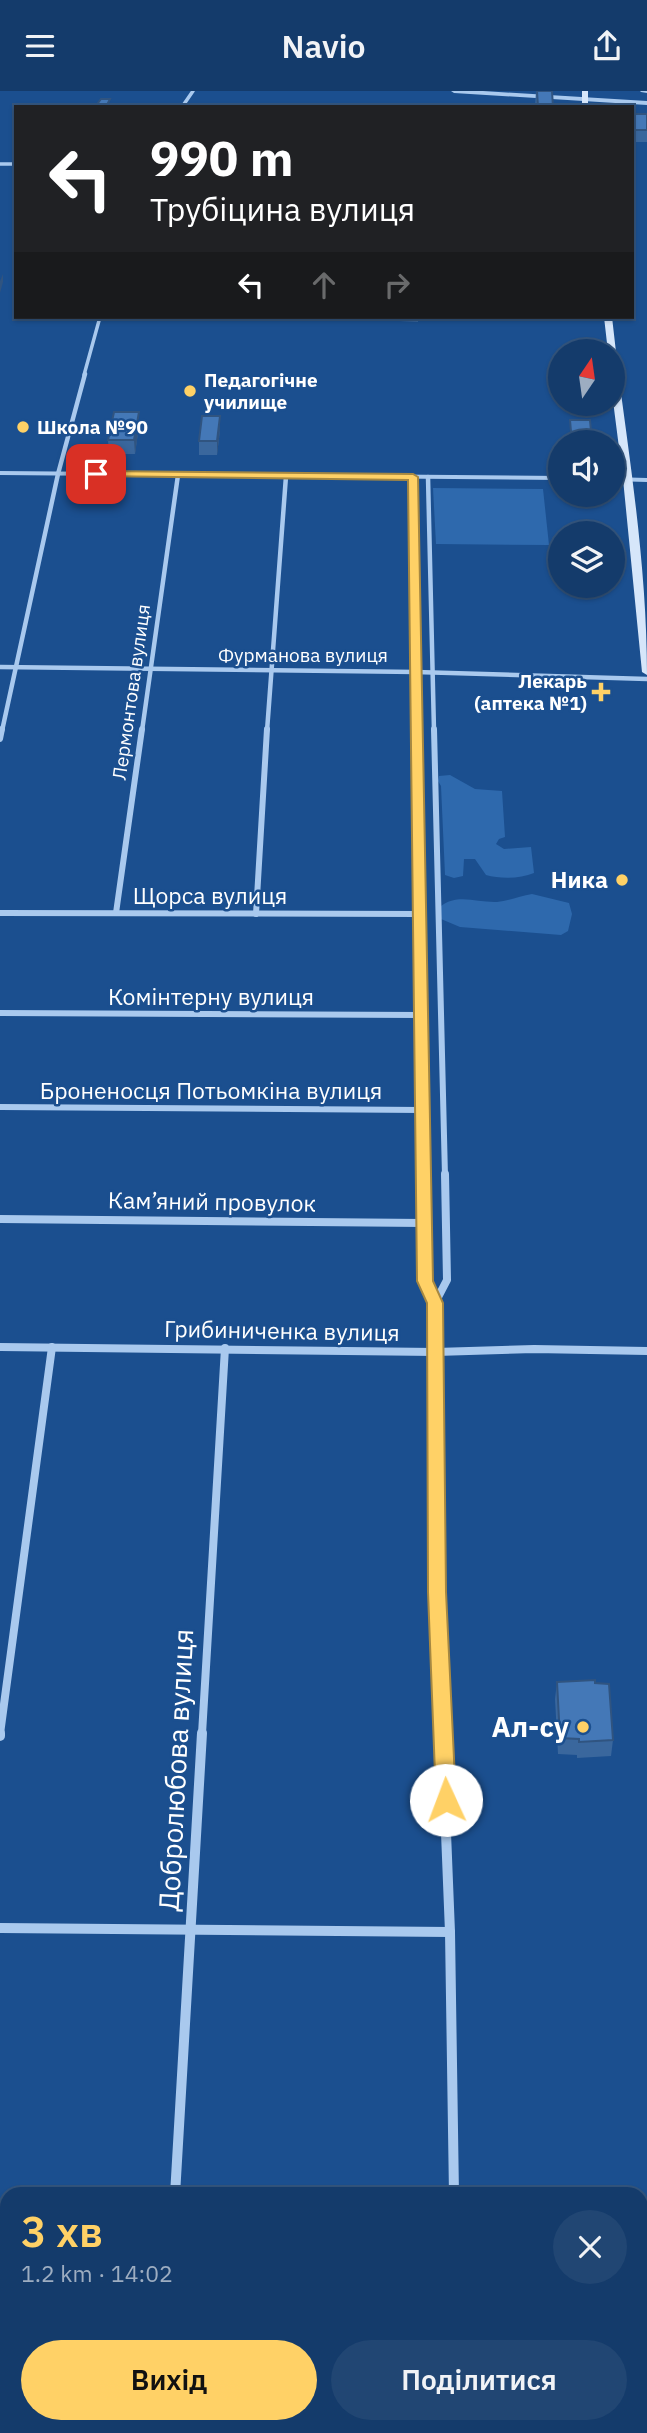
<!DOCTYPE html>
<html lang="uk">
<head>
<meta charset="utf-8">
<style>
	body { margin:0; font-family:"IBM Plex Sans",sans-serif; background:#214673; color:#f1f3f6; height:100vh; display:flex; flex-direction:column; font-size:26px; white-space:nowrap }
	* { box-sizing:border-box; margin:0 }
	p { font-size:23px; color:#9dadc1 }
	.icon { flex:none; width:38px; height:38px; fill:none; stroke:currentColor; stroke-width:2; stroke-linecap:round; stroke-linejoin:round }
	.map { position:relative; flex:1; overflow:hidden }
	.panel { position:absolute; left:0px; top:2096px; width:648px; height:247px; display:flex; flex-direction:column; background:#143b6b; border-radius:21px 21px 0 0; box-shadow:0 2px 5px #0004,0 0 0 2px #33557e }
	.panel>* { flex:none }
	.guide { position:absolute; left:14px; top:14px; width:620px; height:214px; border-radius:0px; box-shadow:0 2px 5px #0004,0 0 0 2px #33557e; background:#202124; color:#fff; overflow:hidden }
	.needle { width:46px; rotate:13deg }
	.controls { position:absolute; left:548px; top:248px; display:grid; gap:14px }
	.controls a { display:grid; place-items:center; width:77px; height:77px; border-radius:50%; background:#143b6b; box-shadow:0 2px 5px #0004,0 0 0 2px #33557e; font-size:35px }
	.pin { position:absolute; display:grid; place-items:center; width:60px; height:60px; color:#fff; margin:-30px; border-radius:14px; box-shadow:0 4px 10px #0006 }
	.me { position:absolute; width:77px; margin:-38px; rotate:358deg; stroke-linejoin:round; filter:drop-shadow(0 0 5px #0008) }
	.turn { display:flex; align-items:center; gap:24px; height:147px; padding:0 21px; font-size:32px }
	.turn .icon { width:91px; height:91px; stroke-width:2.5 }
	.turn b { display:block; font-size:49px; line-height:60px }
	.lanes { display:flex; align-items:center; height:66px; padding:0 21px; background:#0003; justify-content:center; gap:35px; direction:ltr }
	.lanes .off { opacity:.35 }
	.round { display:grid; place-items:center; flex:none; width:74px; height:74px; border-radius:37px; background:#214673 }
	.headline { display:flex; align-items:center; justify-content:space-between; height:119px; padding:0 21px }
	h1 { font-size:42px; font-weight:600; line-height:52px; color:#ffd166 }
	.action { display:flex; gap:14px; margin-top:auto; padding:14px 21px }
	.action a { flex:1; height:80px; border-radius:42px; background:#ffd166; color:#111; font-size:28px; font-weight:600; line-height:80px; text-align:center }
	.action a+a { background:#214673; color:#f1f3f6 }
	header { display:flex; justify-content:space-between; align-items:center; height:91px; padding:0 21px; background:#143b6b; font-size:32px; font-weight:600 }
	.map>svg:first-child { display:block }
	.green { fill:#2e69ad }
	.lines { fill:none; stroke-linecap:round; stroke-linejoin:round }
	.minor-far4 { stroke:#a9c9ee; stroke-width:3.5 }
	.minor-far3 { stroke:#a9c9ee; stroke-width:4.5 }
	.minor-far2 { stroke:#a9c9ee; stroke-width:6 }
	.minor-far1 { stroke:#a9c9ee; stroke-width:8 }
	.minor { stroke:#a9c9ee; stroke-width:10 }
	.tertiary { fill:#a9c9ee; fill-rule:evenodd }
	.secondary { fill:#d6e6fa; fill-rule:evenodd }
	.wall { fill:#3a679d }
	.shaded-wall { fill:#305480 }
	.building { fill:#4478b7; stroke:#305480; stroke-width:2 }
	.route { fill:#ffd166; stroke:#a68842; stroke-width:2 }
	.poi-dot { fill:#ffd166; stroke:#1b4f8f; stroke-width:2.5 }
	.labels { text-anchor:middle; stroke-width:5; stroke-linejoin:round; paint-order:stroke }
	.far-poi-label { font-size:19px; font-weight:bold; fill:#fff; stroke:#1b4f8f; text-anchor:start }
	.far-street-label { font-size:19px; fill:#fff; stroke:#1b4f8f }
	.poi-label { font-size:23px; font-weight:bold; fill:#fff; stroke:#1b4f8f; text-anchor:end }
	.street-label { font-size:23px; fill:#fff; stroke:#1b4f8f }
	.near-poi-label { font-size:28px; font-weight:bold; fill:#fff; stroke:#1b4f8f; text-anchor:end }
	.near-street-label { font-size:28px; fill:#fff; stroke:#1b4f8f }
</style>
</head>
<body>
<header><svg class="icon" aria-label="menu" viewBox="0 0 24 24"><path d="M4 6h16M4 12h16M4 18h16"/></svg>Navio<svg class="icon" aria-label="share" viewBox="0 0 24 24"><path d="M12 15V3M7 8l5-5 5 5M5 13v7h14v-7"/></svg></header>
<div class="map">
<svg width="647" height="2342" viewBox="0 0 647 2342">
	<rect width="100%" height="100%" fill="#1b4f8f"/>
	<g class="green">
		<path d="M433 397 543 398 549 454 436 453Z"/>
		<path d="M450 684 475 698 502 700 505 746 499 748 496 753 504 758 531 756 534 782C520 788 500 788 486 784L475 768H464L463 785 454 787 445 784 441 695 438 690 439 685Z"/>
		<path d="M532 803 569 812 572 823 568 840 561 844 460 836 441 828V815C458 802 478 812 497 811 508 810 520 805 532 803Z"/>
	</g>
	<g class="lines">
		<g class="minor-far4">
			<path d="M182 16 193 0"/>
			<path d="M0 73H16"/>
			<path d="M84 284 100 226"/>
		</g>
		<g class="minor-far3">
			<path d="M413 386 417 640"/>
			<path d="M428 386 434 640"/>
			<path d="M0 576 416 581 647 588"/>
			<path d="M2 640 58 383 85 283"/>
			<path d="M142 640 178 384"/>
			<path d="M267 640 286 385"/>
		</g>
		<g class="minor-far2">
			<path d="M417 638 423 1085"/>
			<path d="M434 638 445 1085"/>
			<path d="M0 648 2 638"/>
			<path d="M0 822 419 823"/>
			<path d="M116 822 142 638"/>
			<path d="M256 823 267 638"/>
			<path d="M0 922 421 924"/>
			<path d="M0 1016 422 1019"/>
		</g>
		<g class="minor-far1">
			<path d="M423 1083 425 1190 435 1212 437 1501 442 1643"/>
			<path d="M0 1128 424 1132"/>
			<path d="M435 1212 447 1189 445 1083"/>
			<path d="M0 1256 436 1261 534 1258 647 1260"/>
			<path d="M0 1643 52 1256"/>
			<path d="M202 1643 225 1257"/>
		</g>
		<g class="minor">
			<path d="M442 1642 450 1841 454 2104"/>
			<path d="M0 1645V1642"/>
			<path d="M0 1837 450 1841"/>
			<path d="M175 2104 202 1642"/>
			<path d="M456 2336V2342"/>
			<path d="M162 2342 163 2336"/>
		</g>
		<g class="tertiary">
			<path d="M451 0H483L647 10V14L454 2Z"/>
			<path d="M640 0H647V2L641 1Z"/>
			<path d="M0 380 560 385V389L0 384Z"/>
			<path d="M612 386 647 387V391L612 390Z"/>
		</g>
		<g class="secondary">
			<rect x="582" y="0" width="6" height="16"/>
			<path d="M604 226H612L616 261 614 263 616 265C630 371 647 477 647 584L642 581 623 388 612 302V261H608Z"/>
		</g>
	</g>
	<g class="wall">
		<path d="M536 0H552L553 16H535Z"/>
		<path d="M633 23H647V51H634L632 36Z"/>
		<path d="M399 226H418V231L399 230Z"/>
		<path d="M570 329 592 352H570Z"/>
		<path d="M139 335 135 363H109L108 349Z"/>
		<path d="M220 339 217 364H199V350Z"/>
		<path d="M557 1591 595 1592 613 1649 611 1665 577 1667V1664L558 1663 555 1608Z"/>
	</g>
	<g class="shaded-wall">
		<path d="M3 183V191L0 202V190Z"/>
		<path d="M139 321V335L135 363 134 349Z"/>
		<path d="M220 325V339L217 364V350Z"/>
	</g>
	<g class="building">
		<path d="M537 0H552L553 16H538Z"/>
		<path d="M101 8H110L106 16H95Z"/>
		<path d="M633 23H647V39H635Z"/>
		<path d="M114 321H139L134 349H108Z"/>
		<path d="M202 325H220L217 350H199Z"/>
		<path d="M570 329H590L592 352H572Z"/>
		<path d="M595 1589V1592L609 1593 613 1649 579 1651V1648L560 1647 557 1591Z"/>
	</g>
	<path class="route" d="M96 380 413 383 418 386 433 1190 443 1212 446 1501 456 1709 453 1715 446 1718 439 1715 436 1709 428 1501 427 1212 417 1190 408 389 92 385 91 383Z"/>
	<g class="poi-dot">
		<circle cx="190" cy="300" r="7"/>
		<circle cx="23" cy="336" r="7"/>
		<path d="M597.5 590.5h7v7h7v7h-7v7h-7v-7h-7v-7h7z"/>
		<circle cx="622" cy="789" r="7"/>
		<circle cx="583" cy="1636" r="7"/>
	</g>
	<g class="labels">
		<g class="far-poi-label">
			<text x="204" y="296">Педагогічне<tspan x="204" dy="22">училище</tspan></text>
			<text x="37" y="343">Школа №90</text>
			<text x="587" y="597" text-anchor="end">Лекарь<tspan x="587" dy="22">(аптека №1)</tspan></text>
		</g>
		<g class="far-street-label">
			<text x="303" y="571">Фурманова вулиця</text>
			<text transform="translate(131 601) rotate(-82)" y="7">Лермонтова вулиця</text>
		</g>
		<g class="poi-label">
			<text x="608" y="797">Ника</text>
		</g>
		<g class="street-label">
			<text x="210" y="813">Щорса вулиця</text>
			<text x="211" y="914">Комінтерну вулиця</text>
			<text x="211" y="1008">Броненосця Потьомкіна вулиця</text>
			<text transform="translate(212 1111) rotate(1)" y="8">Кам’яний провулок</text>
			<text transform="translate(282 1240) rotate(1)" y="8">Грибиниченка вулиця</text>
		</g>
		<g class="near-poi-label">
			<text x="569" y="1646">Ал-су</text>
		</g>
		<g class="near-street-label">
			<text transform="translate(176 1679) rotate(-87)" y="10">Добролюбова вулиця</text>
		</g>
	</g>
</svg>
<div class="controls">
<a><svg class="needle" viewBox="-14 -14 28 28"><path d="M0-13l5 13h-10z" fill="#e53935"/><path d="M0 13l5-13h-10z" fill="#9dadc1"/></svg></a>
<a><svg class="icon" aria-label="sound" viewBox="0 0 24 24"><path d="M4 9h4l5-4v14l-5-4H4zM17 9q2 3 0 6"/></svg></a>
<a><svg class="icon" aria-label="layers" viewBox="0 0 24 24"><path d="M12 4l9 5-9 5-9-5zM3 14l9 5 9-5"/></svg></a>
</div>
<div class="pin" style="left:96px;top:383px;background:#d93025"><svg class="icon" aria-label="arrive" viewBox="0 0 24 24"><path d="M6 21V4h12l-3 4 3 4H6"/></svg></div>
<svg class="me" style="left:446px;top:1709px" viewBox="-20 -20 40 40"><circle r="19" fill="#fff"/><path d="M0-13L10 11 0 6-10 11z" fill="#ffd166"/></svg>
<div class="guide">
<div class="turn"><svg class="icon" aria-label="left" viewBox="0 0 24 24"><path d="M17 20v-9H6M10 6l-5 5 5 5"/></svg><div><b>990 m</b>Трубіцина вулиця</div></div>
<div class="lanes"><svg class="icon" aria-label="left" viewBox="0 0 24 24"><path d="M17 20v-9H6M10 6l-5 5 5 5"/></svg><svg class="icon off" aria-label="ahead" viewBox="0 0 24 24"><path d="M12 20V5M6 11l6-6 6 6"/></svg><svg class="icon off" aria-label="right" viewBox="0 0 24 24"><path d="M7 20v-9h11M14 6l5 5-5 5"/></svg></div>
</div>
<section class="panel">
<div class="headline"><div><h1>3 хв</h1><p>1.2 km · 14:02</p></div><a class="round"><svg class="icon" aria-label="close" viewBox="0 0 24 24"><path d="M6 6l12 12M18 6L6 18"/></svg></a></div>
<div class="action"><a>Вихід</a><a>Поділитися</a></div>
</section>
</div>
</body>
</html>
